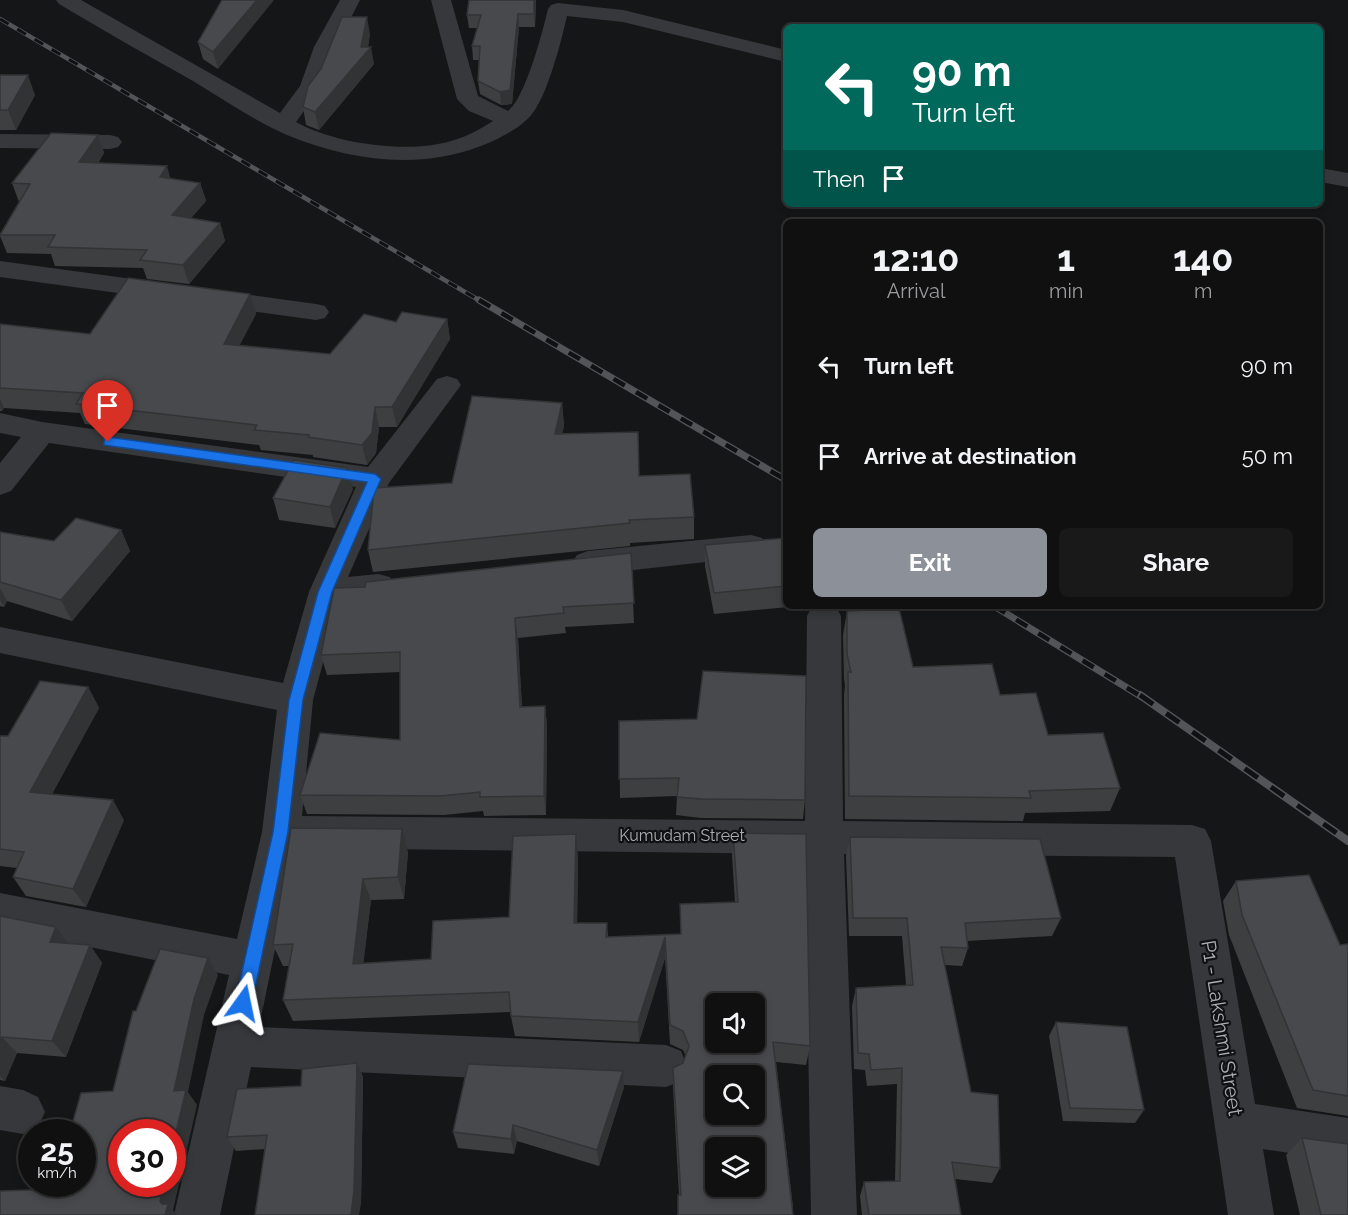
<!DOCTYPE html>
<html lang="en">
<head>
<meta charset="utf-8">
<style>
	body { margin:0; font-family:Raleway,sans-serif; background:#19191a; color:#f1f3f6; height:100vh; display:flex; flex-direction:column; font-size:22px; white-space:nowrap }
	* { box-sizing:border-box; margin:0 }
	p { font-size:20px; color:#9c9d9f }
	.icon { flex:none; width:33px; height:33px; fill:none; stroke:currentColor; stroke-width:2; stroke-linecap:round; stroke-linejoin:round }
	.map { position:relative; flex:1; overflow:hidden }
	.sheet { position:absolute; left:783px; top:219px; width:540px; height:390px; display:flex; flex-direction:column; background:#101011; border-radius:9px; box-shadow:0 3px 9px #0003,0 0 0 2px #303031 }
	.sheet>* { flex:none }
	.hud { position:absolute; left:783px; top:24px; width:540px; height:183px; border-radius:9px; box-shadow:0 3px 9px #0003,0 0 0 2px #303031; background:#00695c; color:#fff; overflow:hidden }
	.fabs { position:absolute; left:705px; top:993px; display:grid; gap:12px }
	.fabs a { display:grid; place-items:center; width:60px; height:60px; border-radius:9px; background:#101011; box-shadow:0 3px 9px #0003,0 0 0 2px #303031; font-size:30px }
	.speed { position:absolute; left:18px; top:1119px; display:flex; gap:12px; font-size:30px; font-weight:700; text-align:center }
	.speed>* { display:grid; place-content:center; width:78px; height:78px; border-radius:50%; background:#101011; box-shadow:0 3px 9px #0003,0 0 0 2px #303031; line-height:1 }
	.speed small { font-size:15px; font-weight:400 }
	.speed .limit { border:9px solid #d22; background:#fff; color:#111 }
	.pin { position:absolute; display:grid; place-items:center; width:51px; height:51px; color:#fff; margin:-62px -26px; border-radius:50% 50% 50% 0; rotate:-45deg; box-shadow:0 0 6px #0007 }
	.pin .icon { rotate:45deg }
	.me { position:absolute; width:66px; margin:-33px; rotate:12deg; stroke-linejoin:round; filter:drop-shadow(0 0 4px #0008) }
	.turn { display:flex; align-items:center; gap:21px; height:126px; padding:0 30px; font-size:27px }
	.turn .icon { width:78px; height:78px; stroke-width:2.5 }
	.turn b { display:block; font-size:42px; line-height:51px }
	.then { display:flex; align-items:center; height:57px; padding:0 30px; background:#0003; gap:12px; font-size:22px }
	.eta { display:flex; justify-content:space-evenly; align-items:center; height:102px; text-align:center }
	.eta b { font-size:36px; font-weight:700; line-height:42px }
	.cta { display:flex; gap:12px; margin-top:auto; padding:12px 30px }
	.cta a { flex:1; height:69px; border-radius:9px; background:#8c9099; color:#fff; font-size:24px; font-weight:700; line-height:69px; text-align:center }
	.cta a+a { background:#19191a; color:#f1f3f6 }
	ul { padding:0; list-style:none }
	li { display:flex; align-items:center; gap:18px; height:90px; padding:0 30px }
	li div { flex:1 }
	li b { display:block; font-size:22px }
	li em { font-style:normal }
	.map>svg:first-child { display:block }
	.lines { fill:none; stroke-linecap:round; stroke-linejoin:round }
	.minor { fill:#37383b; fill-rule:evenodd }
	.rail-far2-casing { stroke:#525458; stroke-width:4.5 }
	.rail-far1-casing { stroke:#525458; stroke-width:7 }
	.rail-casing { stroke:#525458; stroke-width:8 }
	.rail-far2 { stroke:#101112; stroke-width:3; stroke-dasharray:10; stroke-linecap:butt }
	.rail-far1 { stroke:#101112; stroke-width:4.5; stroke-dasharray:13; stroke-linecap:butt }
	.rail { stroke:#101112; stroke-width:5; stroke-dasharray:16; stroke-linecap:butt }
	.wall { fill:#3e3f41 }
	.shaded-wall { fill:#323335 }
	.building { fill:#48494c; stroke:#323335; stroke-width:1.5; fill-rule:evenodd }
	.route { fill:#1a73e8; stroke:#114b97; stroke-width:1.5 }
	.labels { text-anchor:middle; stroke-width:4.5; stroke-linejoin:round; paint-order:stroke }
	.street-label { font-size:16px; fill:#a9aeb5; stroke:#101112 }
	.near-street-label { font-size:20px; fill:#a9aeb5; stroke:#101112 }
</style>
</head>
<body>
<div class="map">
<svg width="1348" height="1215" viewBox="0 0 1348 1215">
	<rect width="100%" height="100%" fill="#151617"/>
	<g class="lines">
		<g class="minor">
			<path d="M56 0H81L280 113 300 86 314 47 340 0H360L336 47 322 86 296 122C335 144 408 154 451 141 467 137 480 129 493 121L469 111 457 99 431 0H451L478 96 508 111C525 99 543 31 548 9L551 5 558 3 623 10 786 50V62L623 22 567 16C561 42 548 94 532 114 520 129 495 141 478 147 417 170 347 160 287 135 256 122 223 99 193 81 148 56 103 30 59 4Z"/>
			<path d="M0 134 110 135 118 137 122 142 118 147 110 149 0 148Z"/>
			<path d="M1320 168 1348 173V187L1320 182Z"/>
			<path d="M0 261 316 304 325 306 329 312 325 318 316 320 0 277Z"/>
			<path d="M447 376 457 379 461 385 389 483 348 577 378 574 390 577 394 586 390 595 339 603 313 700 302 816 805 821 807 616 812 607H836L841 616 843 821 1192 825 1205 829 1211 841 1255 1104 1348 1118V1162L1263 1149 1274 1215H1228L1175 857 844 854 857 1215H811L805 854 296 848 259 1027 666 1045 681 1051 687 1066 681 1081 666 1087 251 1067 220 1215H174L229 975 0 929V893L237 939 262 832 277 710 0 653V627L283 683 309 592 356 487 49 443 11 491 0 495V463L21 437 0 433V413L42 422 368 467 437 379Z"/>
			<path d="M751 535 762 538 767 546 762 554 751 557 588 575 577 571 572 563 577 555 588 551Z"/>
			<path d="M0 1086 23 1090 38 1097 45 1112 38 1127 23 1134 0 1130Z"/>
		</g>
		<g class="rail-far2-casing">
			<path id="rail-far2" d="M0 19 482 302"/>
		</g>
		<g class="rail-far1-casing">
			<g id="rail-far1">
				<path d="M479 300 786 480"/>
				<path d="M994 606 1142 697"/>
			</g>
		</g>
		<g class="rail-casing">
			<path id="rail" d="M1140 695 1348 841"/>
		</g>
		<use href="#rail-far2" class="rail-far2"/>
		<use href="#rail-far1" class="rail-far1"/>
		<use href="#rail" class="rail"/>
	</g>
	<g class="wall">
		<path d="M222 0 218 69 203 59 198 42Z"/>
		<path d="M536 0 535 27H519L512 104 501 105 480 94 478 81 479 60H473L472 46 477 28H469L467 15Z"/>
		<path d="M370 34 368 47 374 64 319 130 306 125 303 107 321 69Z"/>
		<path d="M0 75 35 95 16 130H0Z"/>
		<path d="M98 135 104 153 98 163 171 179 200 183 206 201 191 218 220 223 225 241 189 284 147 279 143 268 55 266 51 254 7 253 0 236V234L19 202 12 183Z"/>
		<path d="M250 294 256 314 239 345 330 354 396 322 447 319 450 339 397 427H379L376 453 367 465 313 457V455L261 450 259 445 85 424 80 413 4 408 2 411H0V324L90 334Z"/>
		<path d="M562 403 564 426 562 434 639 476 694 517V539L630 543V546L373 572 368 550 452 483Z"/>
		<path d="M353 489 335 528 279 520 273 498Z"/>
		<path d="M121 530 130 551 72 621 7 601 4 607 0 606V532L54 541Z"/>
		<path d="M786 538V606H799L714 614 705 566V545Z"/>
		<path d="M631 553 634 623 565 627 566 633 518 638 522 707 545 706 547 726 546 815 484 816 483 811 444 815 307 814 300 795 400 740V672L327 675 321 655 365 587Z"/>
		<path d="M847 611 913 667 1000 695 1048 735 1120 788 1110 811 1025 813 1023 821 845 819 844 695 845 686 844 678 843 635Z"/>
		<path d="M88 687 99 708 52 794 124 820 86 907 26 896 13 877 17 868 0 866V736H8Z"/>
		<path d="M619 721 805 800 803 819 701 818 676 815 677 796 620 798Z"/>
		<path d="M291 828 408 852 404 899 371 900 363 963 431 959 509 917 578 856 577 923H607L608 937 681 934 680 904 735 902 732 855 733 833 810 1046 806 1065 776 1062 793 1207 679 1195 673 1087V1068L683 1063 686 1056 683 1050 670 1044 665 958 639 1042 515 1036 510 1012 293 1021 283 1000 289 966H283L273 945Z"/>
		<path d="M850 837 1061 918 1052 936 967 941 968 948 962 966 945 965 971 1092 1000 1168 992 1183 955 1179 961 1215H862L860 1196 864 1182 895 1181 897 1084 867 1086 865 1070 854 1069 852 1006 856 988 906 985 902 936H849L846 856Z"/>
		<path d="M1236 881 1340 945 1348 944V1116L1297 1108 1229 935 1223 901Z"/>
		<path d="M0 916 68 943 90 945 102 963 66 1057 17 1053 5 1081 0 1080Z"/>
		<path d="M1056 1022 1144 1110 1135 1123 1063 1121 1049 1036Z"/>
		<path d="M357 1063 363 1077 361 1204 265 1149 236 1151 227 1137 301 1086Z"/>
		<path d="M623 1071 624 1087 599 1166 517 1141 514 1154 458 1148 453 1132Z"/>
		<path d="M1302 1138 1348 1215H1300L1286 1155Z"/>
	</g>
	<g class="shaded-wall">
		<path d="M257 0H274L218 69 213 52Z"/>
		<path d="M534 0H536L535 27 534 14Z"/>
		<path d="M518 14 519 27 512 104 501 105 500 92Z"/>
		<path d="M367 17 370 34 367 51 371 47 374 64 319 130 315 112 361 47Z"/>
		<path d="M28 75 35 95 16 130 8 110Z"/>
		<path d="M98 135 104 153 85 180 79 162Z"/>
		<path d="M167 166 172 184 160 177Z"/>
		<path d="M200 183 206 201 178 233 172 215Z"/>
		<path d="M220 223 225 241 189 284 183 265Z"/>
		<path d="M250 294 256 314 230 364 224 344Z"/>
		<path d="M447 319 450 339 397 427 392 407Z"/>
		<path d="M0 399 4 408 2 411 0 407Z"/>
		<path d="M562 403 564 426 557 457 555 434Z"/>
		<path d="M375 407 379 427 376 453 367 465 362 445Z"/>
		<path d="M347 468 353 489 335 528 330 507Z"/>
		<path d="M121 530 130 551 72 621 61 600Z"/>
		<path d="M0 588 7 601 4 607 0 600Z"/>
		<path d="M515 618 518 638 523 727 520 707Z"/>
		<path d="M88 687 99 708 42 812 30 792Z"/>
		<path d="M545 706 547 726 546 815 544 796Z"/>
		<path d="M113 800 124 820 86 907 73 889Z"/>
		<path d="M402 829 408 852 404 899 398 877Z"/>
		<path d="M576 834 578 856 577 944 574 923Z"/>
		<path d="M363 879 371 900 361 984 353 964Z"/>
		<path d="M56 927 69 945 50 942Z"/>
		<path d="M665 937V958L639 1042 638 1022Z"/>
		<path d="M90 945 102 963 66 1057 52 1041Z"/>
		<path d="M208 958 218 975 204 1015 188 1092 197 1105 173 1210 177 1215H165L160 1201 164 1184H172L174 1091 194 999Z"/>
		<path d="M2 1037 17 1053 5 1081 0 1076V1041Z"/>
		<path d="M357 1063 363 1077 361 1204 359 1215H351Z"/>
		<path d="M623 1071 624 1087 599 1166 597 1150Z"/>
		<path d="M513 1125 517 1141 514 1154 511 1139Z"/>
	</g>
	<g class="building">
		<path d="M222 0H257L213 52 198 42Z"/>
		<path d="M469 0H534V14H518L510 90 500 92 478 81 480 46H472L481 15H467Z"/>
		<path d="M342 17H367L361 47H371L315 112 303 107 308 86 321 69Z"/>
		<path d="M0 75H28L8 110H0Z"/>
		<path d="M51 133 98 135 79 162 167 166 160 177 200 183 172 215 220 223 183 265 140 260 147 250 48 247 55 235H0L30 184 12 183Z"/>
		<path d="M128 278 250 294 224 344 330 354 364 314 396 322 402 312 447 319 392 407H375L372 433 362 445 308 437 309 435 254 430 257 425 76 404 83 393 0 388V324L90 334Z"/>
		<path d="M472 396 562 403 555 434 638 432 639 476 690 474 694 517 629 520 630 523 368 550 374 488 452 483Z"/>
		<path d="M294 460 347 468 330 507 273 498Z"/>
		<path d="M76 518 121 530 61 600 0 582V532L54 541Z"/>
		<path d="M786 538V586L714 593 705 545Z"/>
		<path d="M631 553 634 603 563 607 564 613 515 618 520 707 545 706 544 796 480 797V792L440 796 300 795 320 733 400 740V652L321 655 334 588 365 587 366 582Z"/>
		<path d="M899 608 913 667 992 664 1000 695 1036 693 1048 735 1103 733 1120 788 1029 791 1031 798 849 796 848 672H851L847 654V611Z"/>
		<path d="M703 671 806 676 805 800 702 799 677 797 679 778 619 779V721L697 719Z"/>
		<path d="M40 681 88 687 30 792 113 800 73 889 13 877 24 852 0 849V736H8Z"/>
		<path d="M291 828 402 829 398 877 363 879 353 964 431 959 433 921 509 917 513 836 576 834 574 923H607L606 937 681 934 680 904 738 902 733 833 806 834 810 1046 773 1042 793 1215H678V1195H681L673 1068 683 1063 689 1046 683 1031 670 1025 665 937 638 1022 511 1016 509 992 283 1000 293 944 273 945ZM716 1004H754V1042H716ZM716 1076H754V1114H716ZM716 1148H754V1186H716Z"/>
		<path d="M850 837 1040 839 1061 918 965 923 968 948 941 947 971 1092 998 1095 1000 1168 952 1162 961 1215H869L864 1182 900 1181 902 1068 871 1070 869 1054 858 1053 856 988 913 985 907 918H853Z"/>
		<path d="M1309 875 1340 945 1348 944V1096L1313 1090 1242 915 1236 881Z"/>
		<path d="M0 916 56 927 50 942 90 945 52 1041 2 1037 0 1041Z"/>
		<path d="M160 949 208 958 194 999 174 1091 186 1090 172 1149V1132H122V1184H164L160 1201 162 1204H168L165 1215H0V1191L55 1189 56 1184H82V1132H70L81 1093 113 1091 133 1011H136Z"/>
		<path d="M1056 1022 1127 1027 1144 1110 1070 1108Z"/>
		<path d="M357 1063 354 1191 351 1215H255L267 1135 227 1137 237 1089 301 1086 302 1069Z"/>
		<path d="M468 1064 623 1071 597 1150 513 1125 511 1139 453 1132Z"/>
		<path d="M1302 1138 1348 1144V1215H1321Z"/>
	</g>
	<path class="route" d="M108 437 375 474 381 479 332 592 303 700 288 832 252 1003 249 1009 243 1011 237 1009 235 1003 273 832 289 700 318 592 367 482 104 445V439Z"/>
	<g class="labels">
		<g class="street-label">
			<text x="682" y="841">Kumudam Street</text>
		</g>
		<g class="near-street-label">
			<text transform="translate(1222 1028) rotate(81)" y="7">P1 - Lakshmi Street</text>
		</g>
	</g>
</svg>
<div class="fabs">
<a><svg class="icon" aria-label="sound" viewBox="0 0 24 24"><path d="M4 9h4l5-4v14l-5-4H4zM17 9q2 3 0 6"/></svg></a>
<a><svg class="icon" aria-label="search" viewBox="0 0 24 24"><circle cx="10" cy="10" r="6"/><path d="M15 15l6 6"/></svg></a>
<a><svg class="icon" aria-label="layers" viewBox="0 0 24 24"><path d="M12 4l9 5-9 5-9-5zM3 14l9 5 9-5"/></svg></a>
</div>
<div class="speed"><div>25<small>km/h</small></div><div class="limit">30</div></div>
<div class="pin" style="left:108px;top:442px;background:#d93025"><svg class="icon" aria-label="arrive" viewBox="0 0 24 24"><path d="M6 21V4h12l-3 4 3 4H6"/></svg></div>
<svg class="me" style="left:243px;top:1003px" viewBox="-20 -20 40 40"><path d="M0-17L14 15 0 8-14 15z" fill="#1a73e8" stroke="#fff" stroke-width="4"/></svg>
<div class="hud">
<div class="turn"><svg class="icon" aria-label="left" viewBox="0 0 24 24"><path d="M17 20v-9H6M10 6l-5 5 5 5"/></svg><div><b>90 m</b>Turn left</div></div>
<div class="then">Then<svg class="icon" aria-label="arrive" viewBox="0 0 24 24"><path d="M6 21V4h12l-3 4 3 4H6"/></svg></div>
</div>
<section class="sheet">
<div class="eta">
<div><b>12:10</b><p>Arrival</p></div>
<div><b>1</b><p>min</p></div>
<div><b>140</b><p>m</p></div>
</div>
<ul>
<li><svg class="icon" aria-label="left" viewBox="0 0 24 24"><path d="M17 20v-9H6M10 6l-5 5 5 5"/></svg><div><b>Turn left</b></div><em>90 m</em></li>
<li><svg class="icon" aria-label="arrive" viewBox="0 0 24 24"><path d="M6 21V4h12l-3 4 3 4H6"/></svg><div><b>Arrive at destination</b></div><em>50 m</em></li>
</ul>
<div class="cta"><a>Exit</a><a>Share</a></div>
</section>
</div>
</body>
</html>
